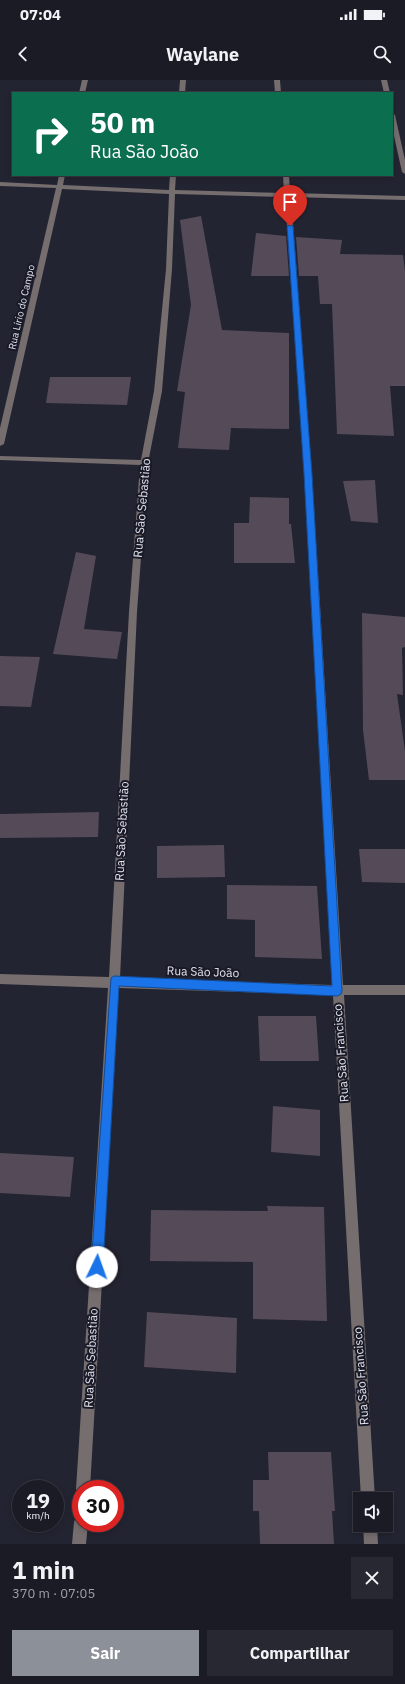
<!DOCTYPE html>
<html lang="pt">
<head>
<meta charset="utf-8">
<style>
	body { margin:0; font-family:"IBM Plex Sans",sans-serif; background:#272832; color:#f1f3f6; height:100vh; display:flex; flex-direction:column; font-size:15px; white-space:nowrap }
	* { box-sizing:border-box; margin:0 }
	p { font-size:13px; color:#9fa1a7 }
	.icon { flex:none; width:22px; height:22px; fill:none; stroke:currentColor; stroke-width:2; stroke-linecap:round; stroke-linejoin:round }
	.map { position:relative; height:1464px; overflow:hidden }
	.panel { display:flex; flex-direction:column; background:#1a1b25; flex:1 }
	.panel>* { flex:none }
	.top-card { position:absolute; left:12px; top:12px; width:381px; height:84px; border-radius:0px; box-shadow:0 2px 6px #0003,0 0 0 1px #383942; background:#0b6e4f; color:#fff; overflow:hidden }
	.controls { position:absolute; left:353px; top:1412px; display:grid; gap:8px }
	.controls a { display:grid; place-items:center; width:40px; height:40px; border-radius:0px; background:#1a1b25; box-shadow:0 2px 6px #0003,0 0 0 1px #383942; font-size:20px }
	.speed { position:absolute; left:12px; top:1400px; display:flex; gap:8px; font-size:20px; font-weight:700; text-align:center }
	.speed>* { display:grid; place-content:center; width:52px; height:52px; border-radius:50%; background:#1a1b25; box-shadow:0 2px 6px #0003,0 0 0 1px #383942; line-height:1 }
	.speed small { font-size:10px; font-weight:400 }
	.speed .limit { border:6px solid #d22; background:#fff; color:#111 }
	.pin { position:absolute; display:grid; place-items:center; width:34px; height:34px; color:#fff; margin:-41px -17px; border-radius:50% 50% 50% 0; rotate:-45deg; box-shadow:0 0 4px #0007 }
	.pin .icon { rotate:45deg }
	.me { position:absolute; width:44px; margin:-22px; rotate:3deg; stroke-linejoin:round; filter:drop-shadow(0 0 3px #0008) }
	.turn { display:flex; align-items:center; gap:14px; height:84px; padding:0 12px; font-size:18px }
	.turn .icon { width:52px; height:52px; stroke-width:2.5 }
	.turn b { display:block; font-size:28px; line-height:34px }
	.round { display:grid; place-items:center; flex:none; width:42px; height:42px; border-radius:0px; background:#272832 }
	.summary { display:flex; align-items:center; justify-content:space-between; height:68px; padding:0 12px }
	h1 { font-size:24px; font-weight:800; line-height:30px }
	.primary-button { display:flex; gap:8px; margin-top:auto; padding:8px 12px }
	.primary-button a { flex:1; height:46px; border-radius:0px; background:#8c9099; color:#fff; font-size:16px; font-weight:800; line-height:46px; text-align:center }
	.primary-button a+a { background:#272832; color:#f1f3f6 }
	.status { display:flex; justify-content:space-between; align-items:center; height:28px; padding:0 20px; background:#1a1b25; direction:ltr }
	.status svg { height:11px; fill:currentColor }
	header { display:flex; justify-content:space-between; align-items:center; height:52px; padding:0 12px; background:#1a1b25; font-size:18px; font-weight:800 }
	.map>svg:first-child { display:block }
	.building { fill:#554a57 }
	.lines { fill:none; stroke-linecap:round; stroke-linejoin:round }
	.minor { fill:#756d6e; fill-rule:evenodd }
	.route { fill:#1a73e8; stroke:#114b97 }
	.labels { text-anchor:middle; stroke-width:4; stroke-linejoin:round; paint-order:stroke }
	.far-street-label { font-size:10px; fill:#e2e3ec; stroke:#191a27 }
	.street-label { font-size:12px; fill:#e2e3ec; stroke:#191a27 }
</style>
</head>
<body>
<div class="status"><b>07:04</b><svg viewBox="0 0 49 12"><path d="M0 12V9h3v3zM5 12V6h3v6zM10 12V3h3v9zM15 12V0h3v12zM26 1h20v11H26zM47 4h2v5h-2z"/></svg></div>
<header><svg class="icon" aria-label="back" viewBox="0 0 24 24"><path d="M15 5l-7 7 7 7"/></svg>Waylane<svg class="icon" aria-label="search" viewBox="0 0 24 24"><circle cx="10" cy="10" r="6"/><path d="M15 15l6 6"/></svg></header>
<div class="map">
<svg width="405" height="1464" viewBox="0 0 405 1464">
	<rect width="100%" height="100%" fill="#232431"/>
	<g class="building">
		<path d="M201 136 222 250 289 253V349L231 348 229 370 178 368 185 312 177 311 191 225 180 140Z"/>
		<path d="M256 153 286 156 289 196H251Z"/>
		<path d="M296 157 342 160 340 174 403 175 405 191V306H390L394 356 337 354 332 224H320L318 196H299Z"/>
		<path d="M50 297H131L127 325 46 323Z"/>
		<path d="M375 400 378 443 351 441 343 401Z"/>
		<path d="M250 417 289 418V444H291L295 483H234V443H249Z"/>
		<path d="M76 472 96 476 84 549 122 552 117 579 53 574Z"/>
		<path d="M362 533 405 537V567L402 568 403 615 397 614 405 671V700H369L363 650Z"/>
		<path d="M0 576 40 577 31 627 0 626Z"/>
		<path d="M99 732 98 757 0 758V734Z"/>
		<path d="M224 765 225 797 157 798V766Z"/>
		<path d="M359 769H405V803L362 802Z"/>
		<path d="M227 805 317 806 322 879 255 877V840L227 839Z"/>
		<path d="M258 936H316L319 981H260Z"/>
		<path d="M273 1026 320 1030V1076L271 1072Z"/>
		<path d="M0 1073 74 1077 70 1117 0 1113Z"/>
		<path d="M267 1126 324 1127 327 1241 253 1239V1182L150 1181 151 1130 268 1131Z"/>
		<path d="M147 1232 237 1238 236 1293 144 1287Z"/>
		<path d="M268 1372H331L335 1431H332L334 1464H260L259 1431H253V1400H269Z"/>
	</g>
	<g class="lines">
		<g class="minor">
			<path d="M82 0H88L85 13H79Z"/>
			<path d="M180 0H186L185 13H179Z"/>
			<path d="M274 0H280L281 13H275Z"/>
			<path d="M381 0H387L390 13H384Z"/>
			<path d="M392 33 395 35 405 80V94L402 92 392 47Z"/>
			<path d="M59 95H65L63 105 169 110 170 95H176L175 110 284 113 283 95H289L290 113 405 116V120L291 117 312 394 343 905H405V915H344L375 1419H361L333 915 119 908 90 1409H81V1415L78 1414 76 1409 108 908 0 904V894L109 897 129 532 140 385 0 380V376L141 380 154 311 166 189 169 114 62 109 4 364 0 366V348L56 108 0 106V102L57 105ZM175 114 285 117 304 394 332 905 120 898 137 532 148 383 162 311 172 189Z"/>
			<path d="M81 1435V1443H88L86 1464H72L74 1442 76 1437Z"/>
			<path d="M363 1445H377L378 1464H364Z"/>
		</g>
	</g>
	<path class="route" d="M290 145 293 146 312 394 342 911 341 914 337 916 119 906 103 1187 101 1191 97 1193 93 1191 91 1187 111 898 114 896 332 906 304 394 287 146Z"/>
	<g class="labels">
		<g class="far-street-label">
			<text transform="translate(21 227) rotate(-77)" y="4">Rua Lírio do Campo</text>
		</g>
		<g class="street-label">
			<text transform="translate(142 428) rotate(-85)" y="4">Rua São Sebastião</text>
			<text transform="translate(122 751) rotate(-87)" y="4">Rua São Sebastião</text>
			<text transform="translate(203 892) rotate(2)" y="4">Rua São João</text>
			<text transform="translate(341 973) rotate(-94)" y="4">Rua São Francisco</text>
			<text transform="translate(91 1278) rotate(-87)" y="4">Rua São Sebastião</text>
			<text transform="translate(361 1296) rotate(-94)" y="4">Rua São Francisco</text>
		</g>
	</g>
</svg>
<div class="controls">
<a><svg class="icon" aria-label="sound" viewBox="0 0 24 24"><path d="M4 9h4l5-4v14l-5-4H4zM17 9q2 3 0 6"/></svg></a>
</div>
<div class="speed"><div>19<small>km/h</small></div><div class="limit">30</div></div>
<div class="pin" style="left:290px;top:146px;background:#d93025"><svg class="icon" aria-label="arrive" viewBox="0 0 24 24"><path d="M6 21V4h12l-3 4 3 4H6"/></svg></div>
<svg class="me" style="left:97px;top:1187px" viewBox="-20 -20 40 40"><circle r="19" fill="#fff"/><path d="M0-13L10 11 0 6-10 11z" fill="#1a73e8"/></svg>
<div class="top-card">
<div class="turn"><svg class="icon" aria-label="right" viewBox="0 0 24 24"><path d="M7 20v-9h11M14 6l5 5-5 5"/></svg><div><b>50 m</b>Rua São João</div></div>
</div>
</div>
<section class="panel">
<div class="summary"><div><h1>1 min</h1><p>370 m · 07:05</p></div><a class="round"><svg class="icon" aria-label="close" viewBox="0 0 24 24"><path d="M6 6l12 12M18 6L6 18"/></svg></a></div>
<div class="primary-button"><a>Sair</a><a>Compartilhar</a></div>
</section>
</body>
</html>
